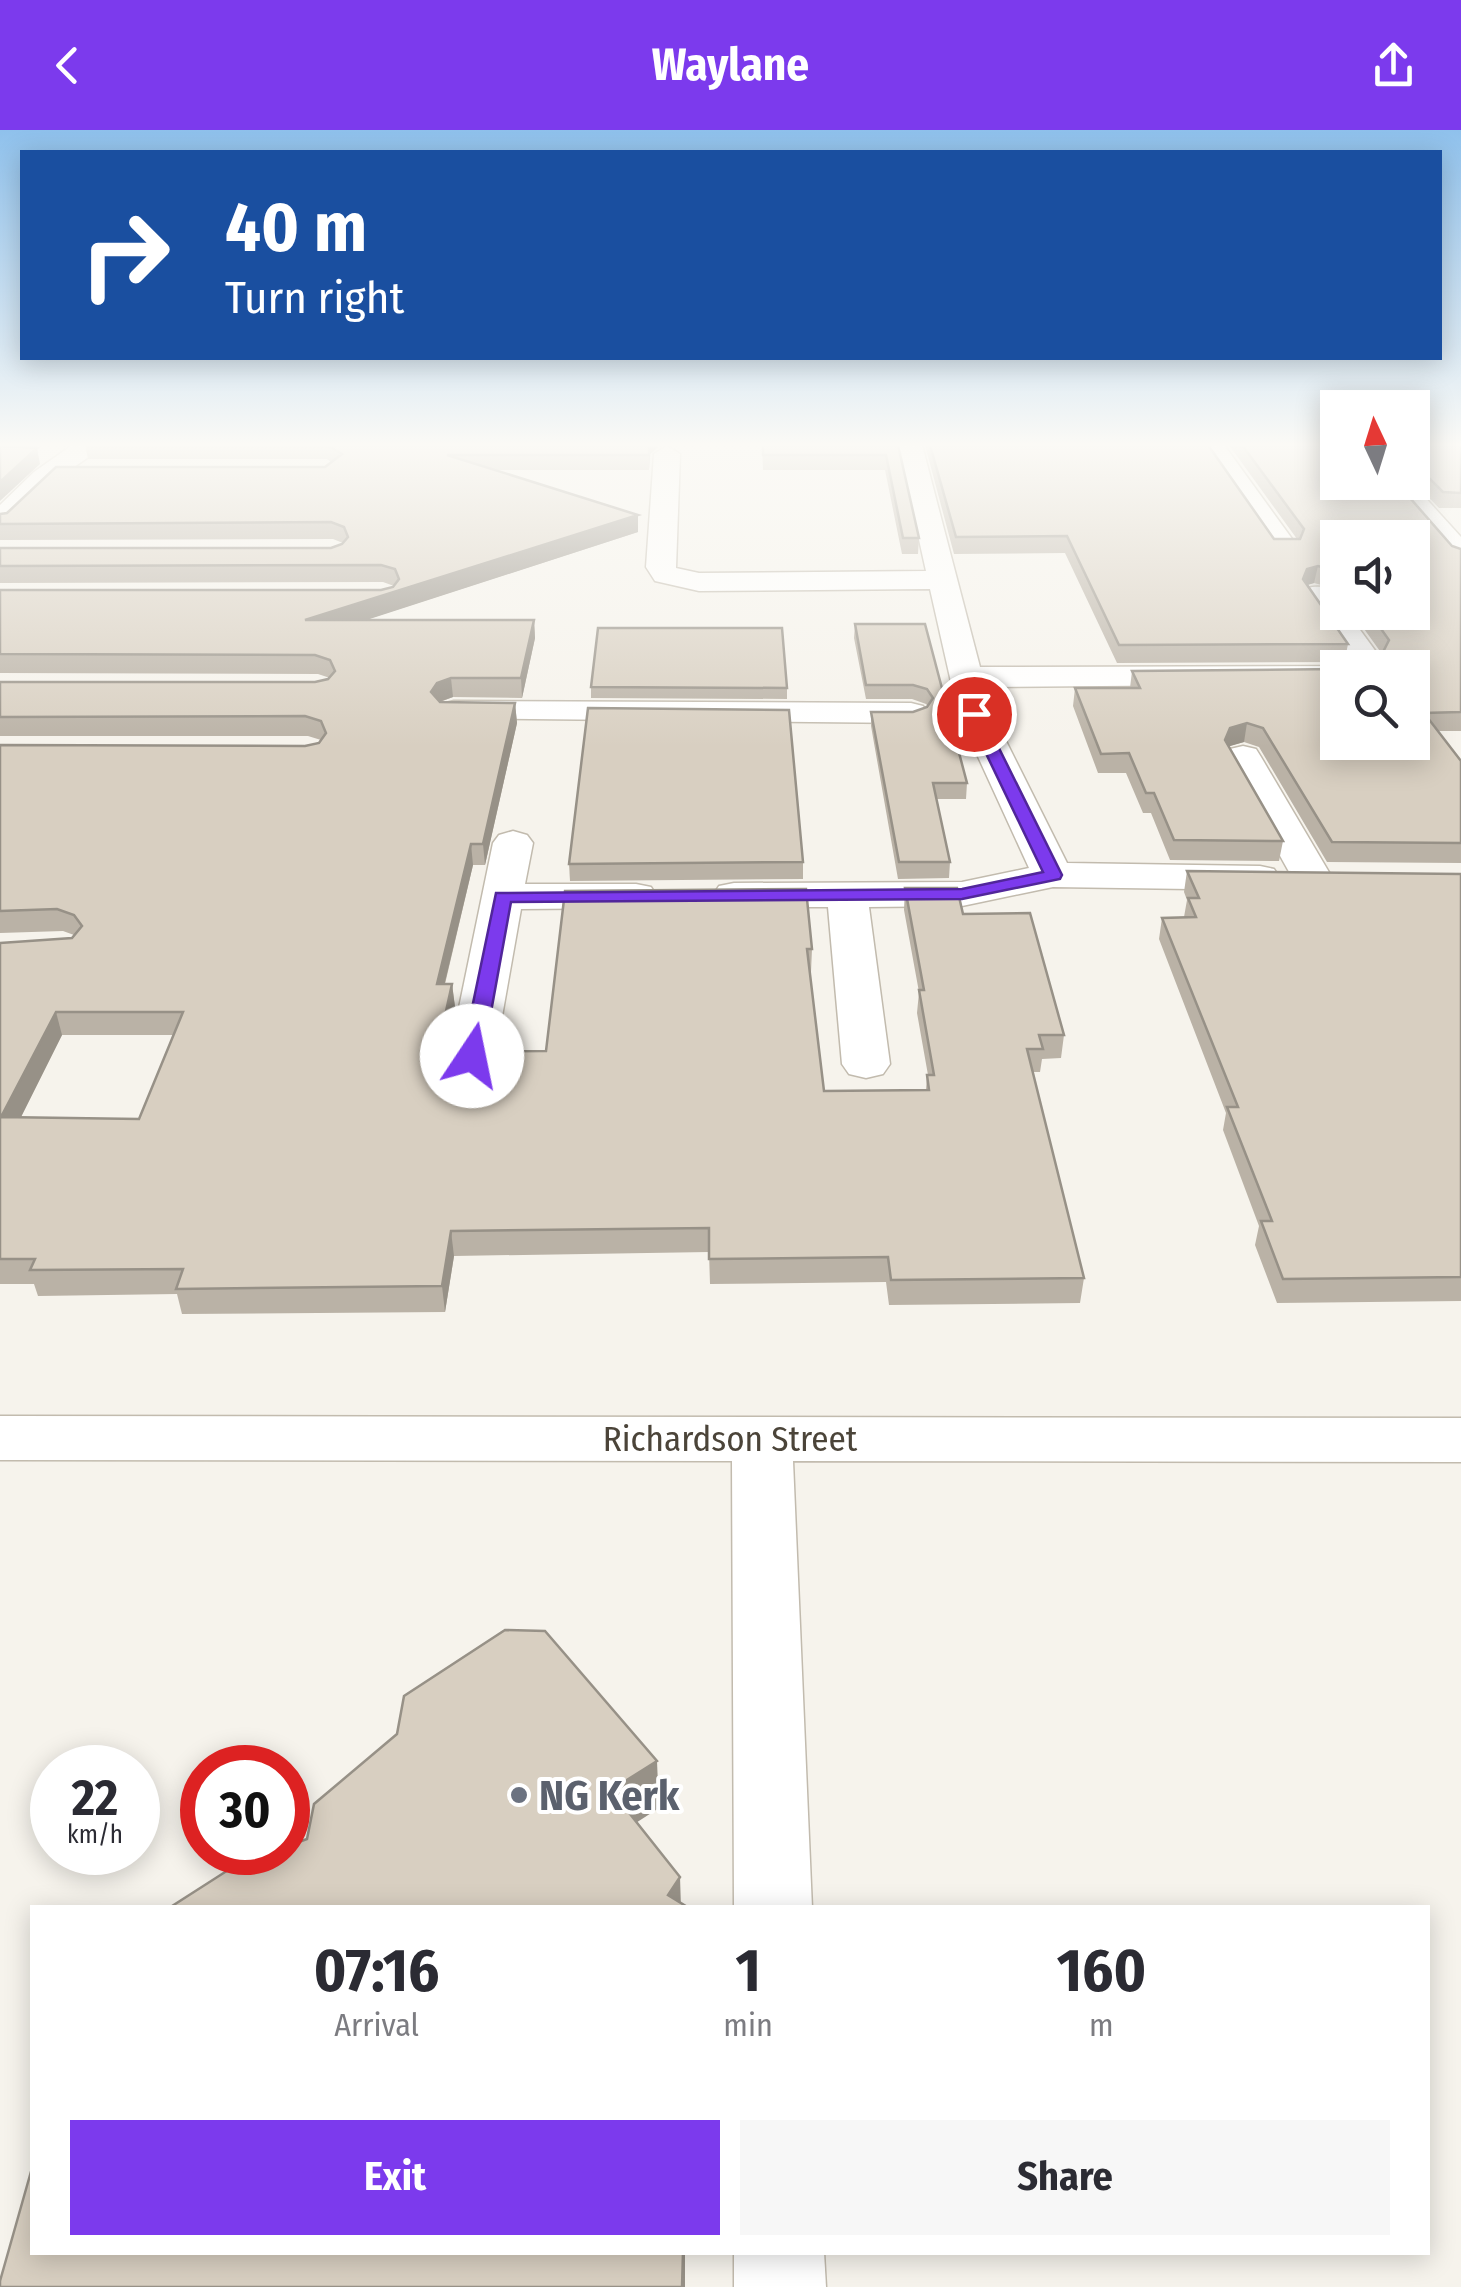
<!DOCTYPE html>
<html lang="en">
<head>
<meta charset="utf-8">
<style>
	body { margin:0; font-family:"Fira Sans Condensed",sans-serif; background:#f7f7f7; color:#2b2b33; height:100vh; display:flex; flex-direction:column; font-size:38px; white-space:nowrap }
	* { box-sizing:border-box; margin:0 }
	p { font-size:32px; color:#7c7c81 }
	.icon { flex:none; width:55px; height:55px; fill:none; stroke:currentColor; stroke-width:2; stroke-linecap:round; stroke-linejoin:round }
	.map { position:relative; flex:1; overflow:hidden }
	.panel { position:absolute; left:30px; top:1775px; width:1400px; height:350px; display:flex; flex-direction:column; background:#fff; border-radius:0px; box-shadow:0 5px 25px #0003 }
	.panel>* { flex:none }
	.banner { position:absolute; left:20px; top:20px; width:1422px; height:210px; border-radius:0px; box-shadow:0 5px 25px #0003; background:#1a4fa0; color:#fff; overflow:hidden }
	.needle { width:65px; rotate:356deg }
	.fabs { position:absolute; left:1320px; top:260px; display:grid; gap:20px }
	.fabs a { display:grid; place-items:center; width:110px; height:110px; border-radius:0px; background:#fff; box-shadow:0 5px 25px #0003; font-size:50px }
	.speed { position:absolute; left:30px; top:1615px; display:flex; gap:20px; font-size:50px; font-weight:700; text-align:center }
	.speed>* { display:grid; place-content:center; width:130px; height:130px; border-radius:50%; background:#fff; box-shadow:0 5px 25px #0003; line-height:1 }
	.speed small { font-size:25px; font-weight:400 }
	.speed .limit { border:15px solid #d22; background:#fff; color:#111 }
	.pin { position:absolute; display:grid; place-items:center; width:85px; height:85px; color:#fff; margin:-42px; border:5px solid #fff; border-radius:50%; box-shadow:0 2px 10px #0007 }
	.me { position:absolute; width:110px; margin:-55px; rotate:11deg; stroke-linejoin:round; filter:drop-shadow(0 0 8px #0008) }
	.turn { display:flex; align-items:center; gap:35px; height:210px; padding:0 40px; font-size:45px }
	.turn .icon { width:130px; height:130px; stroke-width:2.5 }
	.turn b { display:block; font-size:70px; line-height:85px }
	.eta { display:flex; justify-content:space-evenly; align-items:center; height:170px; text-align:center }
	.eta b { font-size:60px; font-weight:700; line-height:70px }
	.primary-button { display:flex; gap:20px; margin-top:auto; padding:20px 40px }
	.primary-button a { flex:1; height:115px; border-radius:0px; background:#7c3aed; color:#fff; font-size:40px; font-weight:700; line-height:115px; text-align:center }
	.primary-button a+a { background:#f7f7f7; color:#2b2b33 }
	header { display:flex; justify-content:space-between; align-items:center; height:130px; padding:0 40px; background:#7c3aed; color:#fff; font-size:45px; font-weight:700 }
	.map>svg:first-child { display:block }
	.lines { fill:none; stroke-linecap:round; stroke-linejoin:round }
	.minor-casing { stroke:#c2bbae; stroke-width:3 }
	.minor { fill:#fff; fill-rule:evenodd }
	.wall { fill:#bab2a6; fill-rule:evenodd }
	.shaded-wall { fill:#979187 }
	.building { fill:#d8cfc1; stroke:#979187; stroke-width:2.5; fill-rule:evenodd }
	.route { fill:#7c3aed; stroke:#51269a; stroke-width:2.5 }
	.worship-dot { fill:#6b7280; stroke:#fff; stroke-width:4 }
	.labels { text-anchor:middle; stroke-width:8; stroke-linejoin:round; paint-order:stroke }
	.street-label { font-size:35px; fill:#4b4439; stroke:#fff }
	.near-worship-label { font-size:42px; font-weight:bold; fill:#5b616d; stroke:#fff; text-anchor:start }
</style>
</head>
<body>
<header><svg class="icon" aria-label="back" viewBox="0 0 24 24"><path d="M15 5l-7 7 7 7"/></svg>Waylane<svg class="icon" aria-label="share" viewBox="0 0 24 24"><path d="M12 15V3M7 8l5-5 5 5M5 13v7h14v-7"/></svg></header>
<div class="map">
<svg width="1461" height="2157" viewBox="0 0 1461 2157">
	<rect width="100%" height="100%" fill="#f6f3ec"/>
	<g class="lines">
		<g class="minor-casing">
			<g id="minor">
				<path d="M106 315 64 344 10 396 0 398V375L34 342 71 316Z"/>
				<path d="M898 315H922L980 537 1346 536 1350 530 1303 464 1307 458C1328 453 1338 462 1338 482H1347L1382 530 1378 538H1338V554L985 557 992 583 1067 733 1260 736 1274 739 1280 748 1274 757 1260 760 1053 757 962 776 869 777 890 934 883 944 866 948 849 944 842 934 828 777H734L719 774 713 765 719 756 734 753 962 752 1029 738 958 583 930 459 699 461 655 451 646 437 654 324 667 316 680 324 676 438 699 443 926 441Z"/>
				<path d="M1199 315H1224L1298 417 1294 423H1274Z"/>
				<path d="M1383 352H1411L1461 407V433L1451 430Z"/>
				<path d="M454 571 911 573 923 576 928 583 923 590 911 593 442 588 437 581 442 574Z"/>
				<path d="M1243 616 1256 619 1261 627 1333 749 1327 758 1313 761 1299 758 1293 749 1225 627 1230 619Z"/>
				<path d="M513 701 527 705 533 713 525 754H636L651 757 657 766 651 775 636 778 521 779 495 926 489 936 472 940 455 936 449 926 493 713 499 705Z"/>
				<path d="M0 1286 1461 1288V1332L793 1331 812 1778H734L732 1331 0 1330Z"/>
				<path d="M734 2122H824L826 2157H734Z"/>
			</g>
		</g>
		<use href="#minor" class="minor"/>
	</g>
	<g class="wall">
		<path d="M85 315H658V317L650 324 649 340H496L638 385V402L365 490H534L535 508 522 568 453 567 440 572 515 573 517 593 485 735H473L445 854H452L455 877 445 922 546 921 565 761 812 819 811 842H809L824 961 926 960 927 945H928L917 883 919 862 904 780 905 758 963 784 1064 905 1061 928 1042 929 1040 942H1033L1084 1148 1080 1173 889 1175 886 1152 710 1154 709 1122 454 1126 445 1182 182 1184 177 1164 38 1166 34 1154H0V813L72 808 74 805 63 801 0 803V615L305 616 319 613 321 610 308 606H0V552H315L330 548 318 544 0 543V460H381L394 456 383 452 0 453V418H331L343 413 333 409 0 410V384L325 337 331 332 327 329H88ZM62 905H174L139 989 21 987Z"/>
		<path d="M762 315H898L919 408 918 424H902L885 340H763Z"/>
		<path d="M925 315H1208L1274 409H1297L1229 315H1338L1452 416 1461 419V601H1438L1461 631V733L1327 732 1259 617 1244 612 1229 616 1283 711 1279 731 1170 730 1151 683H1143L1126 643H1098L1073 576 1075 558H1130L1132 541 1338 612 1344 532 1117 533 1065 423 954 424ZM1338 408 1412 482H1352L1382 524H1346L1348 514 1307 455 1314 453 1333 458 1338 469Z"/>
		<path d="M1412 315H1461V378H1439L1412 350Z"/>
		<path d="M855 494H925L967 653 966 669H936L950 732 949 748 898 749 871 596V582H913L928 576 926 574 912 569H866L854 508Z"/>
		<path d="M591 557 787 558V569L591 568Z"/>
		<path d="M803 732V749L570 751 569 734Z"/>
		<path d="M1187 741 1461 744V1171L1277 1173 1255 1115 1259 1096 1223 1000 1226 983 1159 809 1162 788 1184 787 1187 770 1184 762Z"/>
	</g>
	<g class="shaded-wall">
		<path d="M649 315H658V317L650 324 649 340Z"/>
		<path d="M37 318 40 334 0 371V352Z"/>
		<path d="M638 385V402L308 509 305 490Z"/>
		<path d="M1318 436 1314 453 1304 456 1303 449 1307 439Z"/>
		<path d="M534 490 535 508 522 568 521 548Z"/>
		<path d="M451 548 453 567 439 572 431 562 437 553Z"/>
		<path d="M515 573 517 593 485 735 483 714Z"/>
		<path d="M1247 593 1244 612 1227 617 1225 610 1230 598Z"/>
		<path d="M471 714 473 735 439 877 437 854Z"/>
		<path d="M452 854 455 877 440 945 437 922Z"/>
		<path d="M56 882 62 905 9 1011 1 987Z"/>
		<path d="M451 1101 454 1126 445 1182 442 1156Z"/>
		<path d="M657 1631 659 1678 614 1707 611 1660Z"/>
		<path d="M680 1747 681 1778 668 1765Z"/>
		<path d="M683 2122H685V2157H682Z"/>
	</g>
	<g class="building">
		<path d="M327 315H649V325H447L638 385 305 490H534L521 548H451L437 553 431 562 440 572 515 573 483 714H471L437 854H452L437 922 546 921 565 761 806 759 812 819H807L824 961 929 960 927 945H934L919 860H924L905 758H957L963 784 1030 783 1064 905H1039L1043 919H1027L1084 1148 891 1150 888 1127 709 1129V1098L451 1101 442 1156 176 1159 183 1139 30 1140 35 1129H0V813L72 808 82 796 74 785 57 779 0 781V615L305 616 319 613 326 603 321 591 305 586 0 587V552H315L328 549 335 541 330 530 315 525 0 524V460H381L393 457 399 449 395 439 381 435 0 436V418H331L342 414 348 407 344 397 331 392 0 394V384L7 383 56 337H325L342 324ZM56 882H183L139 989 1 987Z"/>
		<path d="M763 315H898L919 408H903L886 325H763Z"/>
		<path d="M930 315H1208L1274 409H1300L1304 399 1242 315H1338V352H1396L1452 416 1461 419V582L1424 583 1461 631V713L1332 712 1263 598 1247 593 1230 598 1225 610 1283 711 1174 710 1154 663H1146L1129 623 1101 624 1075 558H1140L1132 541 1338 539V612H1412V538H1342L1346 524H1382L1389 510 1369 482H1412V408H1338V443L1337 441 1318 436 1307 439 1303 449 1348 514 1119 515 1067 406 956 407Z"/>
		<path d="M1412 315H1461V363L1443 362 1414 333H1412Z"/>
		<path d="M0 316 37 318 0 352Z"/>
		<path d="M855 494H925L967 653H933L950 732H899L871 582H913L927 577 933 568 927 559 913 555H866Z"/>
		<path d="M598 498H782L787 558 591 557Z"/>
		<path d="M588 578 789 580 803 732 569 734Z"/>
		<path d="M1187 741 1461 744V1147L1283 1149 1261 1091H1272L1227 977H1238L1162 788 1196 787 1188 768H1199Z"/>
		<path d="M505 1500 545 1501 657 1631 611 1660 680 1747 668 1765 689 1778H169L236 1735 270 1722H288V1716L307 1709 314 1674 397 1604 404 1566Z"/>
		<path d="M32 2038V2122H683L682 2157H0V2151Z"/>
	</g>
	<linearGradient id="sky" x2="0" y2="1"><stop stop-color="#8fc1ec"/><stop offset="0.51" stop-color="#fbfaf6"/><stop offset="1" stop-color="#fbfaf6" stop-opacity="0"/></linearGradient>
	<rect width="1461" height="617" fill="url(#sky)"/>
	<path class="route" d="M974 579 982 584 1062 745 1060 749 962 769 511 772 483 926 472 932 462 926 496 763 962 759 1043 742 967 584Z"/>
	<circle class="worship-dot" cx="519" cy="1665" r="10"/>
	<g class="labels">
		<g class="street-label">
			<text x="730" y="1321">Richardson Street</text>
		</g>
		<g class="near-worship-label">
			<text x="539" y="1680">NG Kerk</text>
		</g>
	</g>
</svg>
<div class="fabs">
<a><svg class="needle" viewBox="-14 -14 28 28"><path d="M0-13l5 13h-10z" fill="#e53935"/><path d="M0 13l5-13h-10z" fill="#7c7c81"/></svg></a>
<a><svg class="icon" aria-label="sound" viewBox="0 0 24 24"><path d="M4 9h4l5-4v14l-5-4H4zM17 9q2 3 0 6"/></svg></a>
<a><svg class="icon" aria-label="search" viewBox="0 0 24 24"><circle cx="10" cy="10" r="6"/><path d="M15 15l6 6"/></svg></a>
</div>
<div class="speed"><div>22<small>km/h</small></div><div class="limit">30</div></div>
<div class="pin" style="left:974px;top:584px;background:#d93025"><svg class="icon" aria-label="arrive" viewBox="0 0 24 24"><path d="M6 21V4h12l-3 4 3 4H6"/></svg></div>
<svg class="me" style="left:472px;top:926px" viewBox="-20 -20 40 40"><circle r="19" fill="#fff"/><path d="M0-13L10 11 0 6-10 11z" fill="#7c3aed"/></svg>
<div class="banner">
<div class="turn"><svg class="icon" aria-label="right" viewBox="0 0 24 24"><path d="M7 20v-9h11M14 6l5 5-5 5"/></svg><div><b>40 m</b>Turn right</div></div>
</div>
<section class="panel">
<div class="eta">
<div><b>07:16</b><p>Arrival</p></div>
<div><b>1</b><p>min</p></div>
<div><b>160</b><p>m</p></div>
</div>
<div class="primary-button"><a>Exit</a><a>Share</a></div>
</section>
</div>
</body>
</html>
